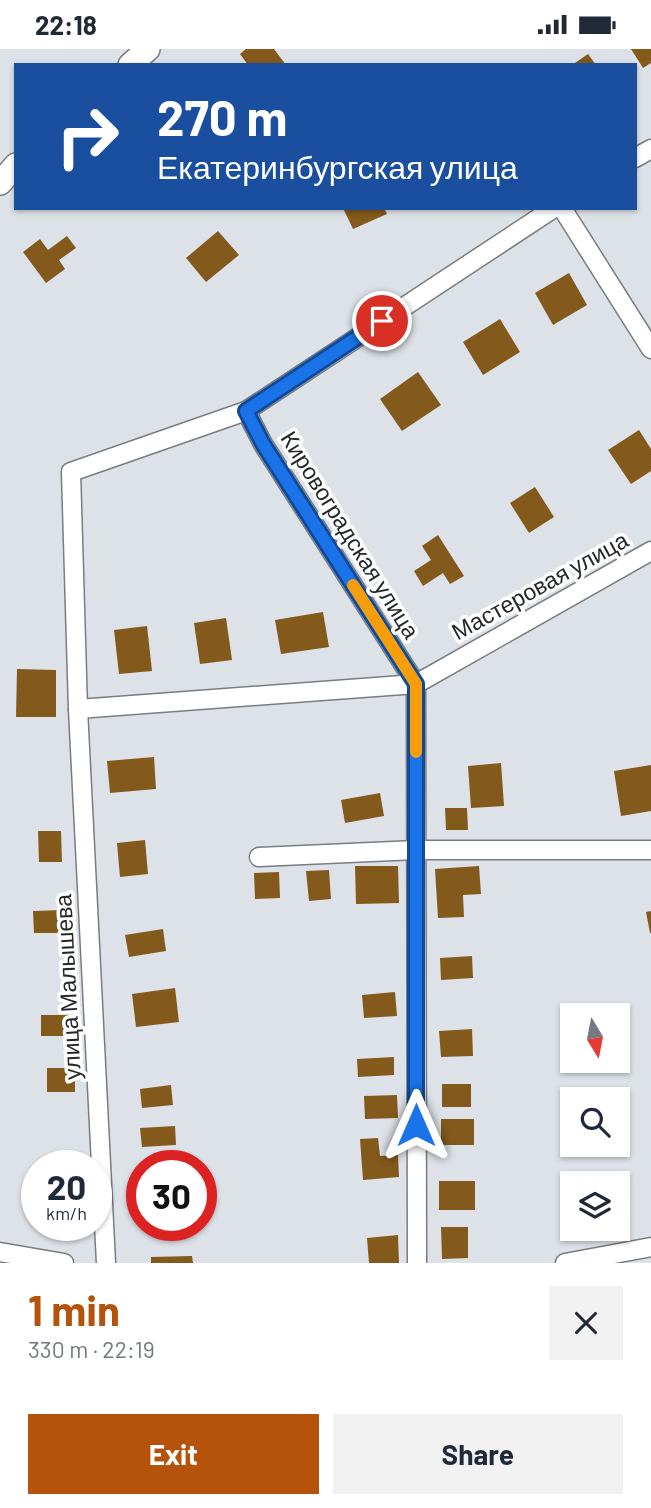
<!DOCTYPE html>
<html lang="en">
<head>
<meta charset="utf-8">
<style>
	body { margin:0; font-family:Barlow,sans-serif; background:#f2f2f3; color:#1f2937; height:100vh; display:flex; flex-direction:column; font-size:26px; white-space:nowrap }
	* { box-sizing:border-box; margin:0 }
	p { font-size:23px; color:#747a83 }
	.icon { flex:none; width:38px; height:38px; fill:none; stroke:currentColor; stroke-width:2; stroke-linecap:round; stroke-linejoin:round }
	.map { position:relative; height:1214px; overflow:hidden }
	.details { display:flex; flex-direction:column; background:#fff; flex:1 }
	.details>* { flex:none }
	.hud { position:absolute; left:14px; top:14px; width:623px; height:147px; border-radius:0px; box-shadow:0 2px 5px #0004; background:#1a4fa0; color:#fff; overflow:hidden }
	.needle { width:46px; rotate:170deg }
	.controls { position:absolute; left:560px; top:954px; display:grid; gap:14px }
	.controls a { display:grid; place-items:center; width:70px; height:70px; border-radius:0px; background:#fff; box-shadow:0 2px 5px #0004; font-size:35px }
	.speed { position:absolute; left:21px; top:1101px; display:flex; gap:14px; font-size:35px; font-weight:700; text-align:center }
	.speed>* { display:grid; place-content:center; width:91px; height:91px; border-radius:50%; background:#fff; box-shadow:0 2px 5px #0004; line-height:1 }
	.speed small { font-size:18px; font-weight:400 }
	.speed .limit { border:10px solid #d22; background:#fff; color:#111 }
	.pin { position:absolute; display:grid; place-items:center; width:60px; height:60px; color:#fff; margin:-30px; border:4px solid #fff; border-radius:50%; box-shadow:0 2px 7px #0007 }
	.me { position:absolute; width:77px; margin:-38px; rotate:0deg; stroke-linejoin:round; filter:drop-shadow(0 0 5px #0008) }
	.turn { display:flex; align-items:center; gap:24px; height:147px; padding:0 28px; font-size:32px }
	.turn .icon { width:91px; height:91px; stroke-width:2.5 }
	.turn b { display:block; font-size:49px; line-height:60px }
	.round { display:grid; place-items:center; flex:none; width:74px; height:74px; border-radius:0px; background:#f2f2f3 }
	.head { display:flex; align-items:center; justify-content:space-between; height:119px; padding:0 28px }
	h1 { font-size:42px; font-weight:700; line-height:52px; color:#b45309 }
	.primary-button { display:flex; gap:14px; margin-top:auto; padding:14px 28px }
	.primary-button a { flex:1; height:80px; border-radius:0px; background:#b45309; color:#fff; font-size:28px; font-weight:700; line-height:80px; text-align:center }
	.primary-button a+a { background:#f2f2f3; color:#1f2937 }
	.status { display:flex; justify-content:space-between; align-items:center; height:49px; padding:0 35px; background:#fff; direction:ltr }
	.status svg { height:19px; fill:currentColor }
	.map>svg:first-child { display:block }
	.building { fill:#83591c }
	.lines { fill:none; stroke-linecap:round; stroke-linejoin:round }
	.minor-casing { stroke:#787d82; stroke-width:21 }
	.major-casing { stroke:#787d82; stroke-width:26 }
	.minor { stroke:#fff; stroke-width:18 }
	.major { stroke:#fff; stroke-width:23 }
	.route-casing { stroke:#114b97; stroke-width:18 }
	.route { stroke:#1a73e8; stroke-width:12 }
	.slow { stroke:#f59e0b; stroke-width:12 }
	.labels { text-anchor:middle; stroke-width:7; stroke-linejoin:round; paint-order:stroke }
	.street-label { font-size:23px; fill:#25272a; stroke:#fff }
</style>
</head>
<body>
<div class="status"><b>22:18</b><svg viewBox="0 0 49 12"><path d="M0 12V9h3v3zM5 12V6h3v6zM10 12V3h3v9zM15 12V0h3v12zM26 1h20v11H26zM47 4h2v5h-2z"/></svg></div>
<div class="map">
<svg width="651" height="1214" viewBox="0 0 651 1214">
	<rect width="100%" height="100%" fill="#dde2e8"/>
	<g class="building">
		<path d="M246 0H274L286 16H248L240 5Z"/>
		<path d="M631 0H651V14L643 19Z"/>
		<path d="M588 5 596 16H572Z"/>
		<path d="M343 159H384L387 165 353 180Z"/>
		<path d="M218 182 239 206 206 233 186 209Z"/>
		<path d="M67 187 76 199 59 211 65 220 46 234 23 203 40 190 48 201Z"/>
		<path d="M569 224 587 256 553 276 535 244Z"/>
		<path d="M500 270 520 303 483 326 463 293Z"/>
		<path d="M418 323 441 356 402 382 380 350Z"/>
		<path d="M639 381 651 400V422L631 435 608 401Z"/>
		<path d="M535 438 554 468 529 484 510 454Z"/>
		<path d="M438 486 464 527 450 535 443 524 423 537 414 522 431 511 422 497Z"/>
		<path d="M323 563 329 598 281 605 275 571Z"/>
		<path d="M226 569 232 611 200 615 194 574Z"/>
		<path d="M147 577 152 622 119 625 114 581Z"/>
		<path d="M17 620 56 621V668H16Z"/>
		<path d="M154 708 156 740 110 744 107 712Z"/>
		<path d="M501 714 504 757 471 759 468 717Z"/>
		<path d="M651 716V762L621 767 614 722Z"/>
		<path d="M380 744 384 767 345 774 341 751Z"/>
		<path d="M445 759H467L468 781H446Z"/>
		<path d="M38 782H61L62 813H39Z"/>
		<path d="M145 791 148 825 120 828 117 794Z"/>
		<path d="M355 817H398L399 854 356 855Z"/>
		<path d="M479 817 481 845 463 846 464 868 438 869 435 820Z"/>
		<path d="M329 821 331 850 309 852 306 822Z"/>
		<path d="M279 823 280 849 255 850 254 824Z"/>
		<path d="M64 861V884H34L33 862Z"/>
		<path d="M651 862V884H650L646 863Z"/>
		<path d="M163 880 166 902 129 908 125 886Z"/>
		<path d="M472 907 473 929 441 931 440 909Z"/>
		<path d="M175 939 179 973 136 978 132 945Z"/>
		<path d="M395 943 397 967 364 969 362 946Z"/>
		<path d="M41 966H70L71 987H41Z"/>
		<path d="M472 980 473 1007 441 1008 439 982Z"/>
		<path d="M394 1008V1026L358 1028 357 1010Z"/>
		<rect x="47" y="1019" width="28" height="24"/>
		<rect x="442" y="1035" width="29" height="23"/>
		<path d="M171 1036 173 1056 142 1059 140 1040Z"/>
		<path d="M397 1046 398 1069 365 1070 364 1047Z"/>
		<rect x="441" y="1070" width="33" height="26"/>
		<path d="M175 1077 176 1096 142 1098 140 1079Z"/>
		<path d="M378 1089 380 1107 398 1106 399 1128 363 1131 360 1090Z"/>
		<rect x="439" y="1132" width="36" height="29"/>
		<path d="M441 1178H468V1209L442 1210Z"/>
		<path d="M398 1186 399 1214H369L367 1189Z"/>
		<path d="M192 1207 193 1214H151V1208Z"/>
	</g>
	<g class="lines">
		<g class="minor-casing">
			<g id="minor">
				<path d="M635 109 651 100"/>
				<path d="M562 159 651 300"/>
				<path d="M246 362 263 395 416 635 417 1214"/>
				<path d="M78 660 416 635 651 502"/>
				<path d="M259 808 416 801H651"/>
				<path d="M0 1203 64 1214"/>
				<path d="M106 1214 78 660 71 423 246 362 554 159"/>
				<path d="M565 1214 651 1198"/>
			</g>
		</g>
		<g class="major-casing">
			<g id="major">
				<path d="M130 16 148 0"/>
				<path d="M0 134 16 116"/>
			</g>
		</g>
		<use href="#minor" class="minor"/>
		<use href="#major" class="major"/>
	</g>
	<g class="lines">
		<g class="route-casing">
			<path id="route" d="M382 272 246 362 263 395 416 635V1076"/>
		</g>
		<use href="#route" class="route"/>
		<path class="slow" d="M353 536 416 635V703"/>
	</g>
	<g class="labels">
		<g class="street-label">
			<text transform="translate(350 486) rotate(58)" y="8">Кировоградская улица</text>
			<text transform="translate(540 537) rotate(-29)" y="8">Мастеровая улица</text>
			<text transform="translate(68 938) rotate(-93)" y="8">улица Малышева</text>
		</g>
	</g>
</svg>
<div class="controls">
<a><svg class="needle" viewBox="-14 -14 28 28"><path d="M0-13l5 13h-10z" fill="#e53935"/><path d="M0 13l5-13h-10z" fill="#747a83"/></svg></a>
<a><svg class="icon" aria-label="search" viewBox="0 0 24 24"><circle cx="10" cy="10" r="6"/><path d="M15 15l6 6"/></svg></a>
<a><svg class="icon" aria-label="layers" viewBox="0 0 24 24"><path d="M12 4l9 5-9 5-9-5zM3 14l9 5 9-5"/></svg></a>
</div>
<div class="speed"><div>20<small>km/h</small></div><div class="limit">30</div></div>
<div class="pin" style="left:382px;top:272px;background:#d93025"><svg class="icon" aria-label="arrive" viewBox="0 0 24 24"><path d="M6 21V4h12l-3 4 3 4H6"/></svg></div>
<svg class="me" style="left:416px;top:1076px" viewBox="-20 -20 40 40"><path d="M0-17L14 15 0 8-14 15z" fill="#1a73e8" stroke="#fff" stroke-width="4"/></svg>
<div class="hud">
<div class="turn"><svg class="icon" aria-label="right" viewBox="0 0 24 24"><path d="M7 20v-9h11M14 6l5 5-5 5"/></svg><div><b>270 m</b>Екатеринбургская улица</div></div>
</div>
</div>
<section class="details">
<div class="head"><div><h1>1 min</h1><p>330 m · 22:19</p></div><a class="round"><svg class="icon" aria-label="close" viewBox="0 0 24 24"><path d="M6 6l12 12M18 6L6 18"/></svg></a></div>
<div class="primary-button"><a>Exit</a><a>Share</a></div>
</section>
</body>
</html>
